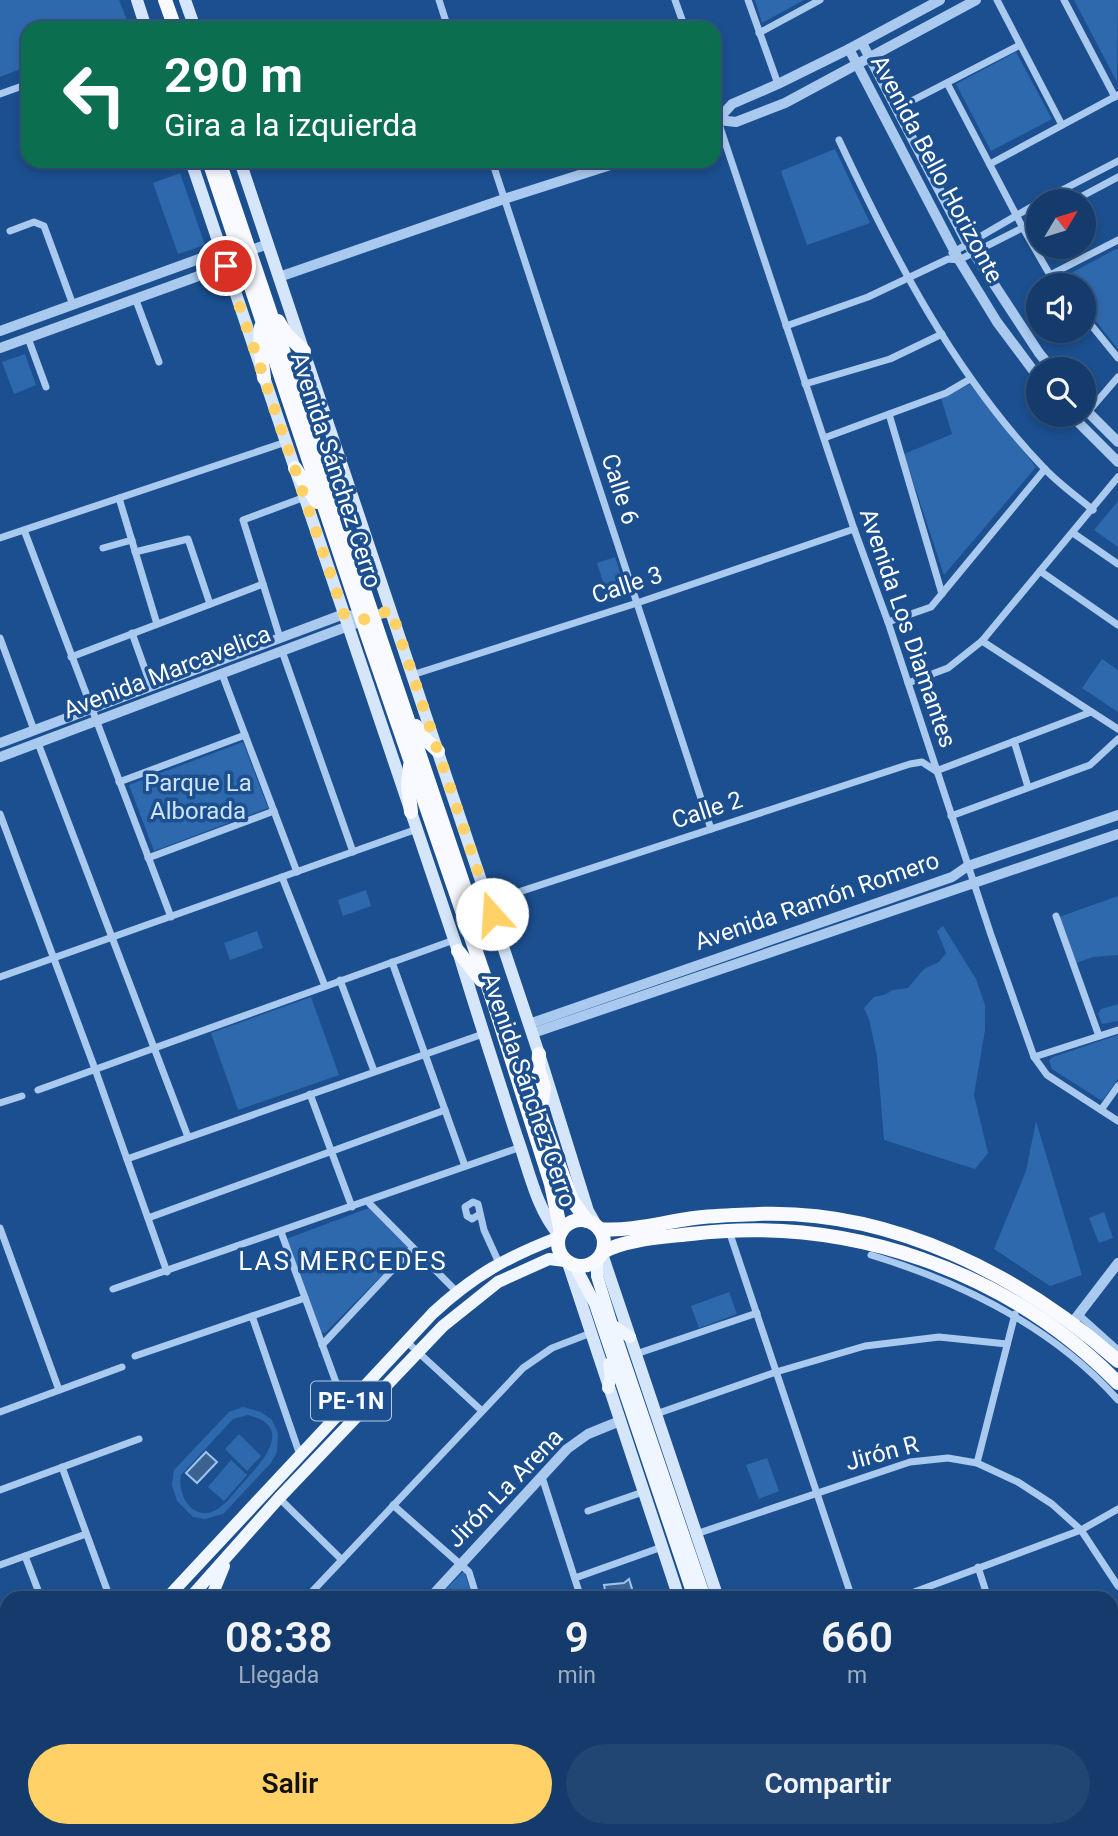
<!DOCTYPE html>
<html lang="es">
<head>
<meta charset="utf-8">
<style>
	body { margin:0; font-family:Roboto,sans-serif; background:#214673; color:#f1f3f6; height:100vh; display:flex; flex-direction:column; font-size:26px; white-space:nowrap }
	* { box-sizing:border-box; margin:0 }
	p { font-size:23px; color:#9dadc1 }
	.icon { flex:none; width:38px; height:38px; fill:none; stroke:currentColor; stroke-width:2; stroke-linecap:round; stroke-linejoin:round }
	.map { position:relative; flex:1; overflow:hidden }
	.details { position:absolute; left:0px; top:1591px; width:1118px; height:247px; display:flex; flex-direction:column; background:#143b6b; border-radius:21px 21px 0 0; box-shadow:0 4px 10px #0003,0 0 0 2px #33557e }
	.details>* { flex:none }
	.banner { position:absolute; left:21px; top:21px; width:700px; height:147px; border-radius:21px; box-shadow:0 4px 10px #0003,0 0 0 2px #33557e; background:#0b6e4f; color:#fff; overflow:hidden }
	.needle { width:46px; rotate:52deg }
	.tools { position:absolute; left:1026px; top:189px; display:grid; gap:14px }
	.tools a { display:grid; place-items:center; width:70px; height:70px; border-radius:50%; background:#143b6b; box-shadow:0 4px 10px #0003,0 0 0 2px #33557e; font-size:35px }
	.pin { position:absolute; display:grid; place-items:center; width:60px; height:60px; color:#fff; margin:-30px; border:4px solid #fff; border-radius:50%; box-shadow:0 2px 7px #0007 }
	.me { position:absolute; width:77px; margin:-38px; rotate:341deg; stroke-linejoin:round; filter:drop-shadow(0 0 5px #0008) }
	.turn { display:flex; align-items:center; gap:24px; height:147px; padding:0 28px; font-size:32px }
	.turn .icon { width:91px; height:91px; stroke-width:2.5 }
	.turn b { display:block; font-size:49px; line-height:60px }
	.eta { display:flex; justify-content:space-evenly; align-items:center; height:119px; text-align:center }
	.eta b { font-size:42px; font-weight:600; line-height:49px }
	.cta { display:flex; gap:14px; margin-top:auto; padding:14px 28px }
	.cta a { flex:1; height:80px; border-radius:42px; background:#ffd166; color:#111; font-size:28px; font-weight:600; line-height:80px; text-align:center }
	.cta a+a { background:#214673; color:#f1f3f6 }
	.map>svg:first-child { display:block }
	.green { fill:#2e69ad; fill-rule:evenodd }
	.water { fill:#3c6290; stroke:#9cc4f0; stroke-width:2 }
	.lines { fill:none; stroke-linecap:round; stroke-linejoin:round }
	.minor { stroke:#a9c9ee; stroke-width:7 }
	.tertiary { stroke:#a9c9ee; stroke-width:10 }
	.secondary { stroke:#d6e6fa; stroke-width:12 }
	.primary { stroke:#f0f6ff; stroke-width:12 }
	.trunk { stroke:#f8faff; stroke-width:14 }
	.route { stroke:#ffd166; stroke-width:12; stroke-dasharray:0 21.6 }
	.labels { text-anchor:middle; stroke-width:7; stroke-linejoin:round; paint-order:stroke }
	.shield { fill:#1b4f8f; stroke:#bbcadd; stroke-width:2 }
	.shield-label { font-size:23px; font-weight:bold; fill:#fff }
	.street-label { font-size:24px; fill:#fff; stroke:#1b4f8f }
	.park-label { font-size:24px; fill:#cfe3fa; stroke:#1b4f8f }
	.neighbourhood-label { font-size:26px; letter-spacing:2px; fill:#fff; stroke:#1b4f8f }
</style>
</head>
<body>
<div class="map">
<svg width="1118" height="1836" viewBox="0 0 1118 1836">
	<rect width="100%" height="100%" fill="#1b4f8f"/>
	<g class="green">
		<path d="M0 0H119L130 28H28V66L0 77Z"/>
		<path d="M755 0H804L762 23Z"/>
		<path d="M1074 0H1118L1117 82Z"/>
		<path d="M1016 52 1052 119 991 151 956 84Z"/>
		<path d="M835 149 870 223 807 245 781 171Z"/>
		<path d="M180 173 205 245 178 254 153 183Z"/>
		<path d="M1116 249 1118 250V349L1083 305V285H1068L1062 278Z"/>
		<path d="M25 354 36 385 14 394 2 362Z"/>
		<path d="M970 384 1036 467 944 575 904 454 952 434 941 398Z"/>
		<path d="M1118 501V547L1094 530Z"/>
		<path d="M615 557 626 591 608 597 597 563Z"/>
		<path d="M1102 659 1118 670V712L1082 688Z"/>
		<path d="M243 742 268 808 154 851 129 785Z"/>
		<path d="M366 890 371 906 343 916 338 900Z"/>
		<path d="M1118 896V955L1093 957 1076 963 1059 917Z"/>
		<path d="M943 926 976 979 985 1005V1030L974 1095 988 1153 975 1169 884 1140 877 1056 869 1019 864 1008 874 997 884 995 893 990 908 988 924 969 939 962 946 953 937 931Z"/>
		<path d="M257 931 263 948 230 960 224 943Z"/>
		<path d="M311 997 339 1075 238 1110 211 1033Z"/>
		<path d="M1118 1004V1021L1102 1024 1098 1014 1101 1009Z"/>
		<path d="M1118 1035V1079L1102 1101 1052 1069 1049 1060 1053 1057Z"/>
		<path d="M1036 1121 1082 1275 1050 1286 994 1249 1026 1171Z"/>
		<path d="M369 1208 409 1248 325 1333 321 1332 286 1239Z"/>
		<path d="M1104 1212 1113 1238 1099 1243 1089 1218Z"/>
		<path d="M729 1292 737 1314 699 1328 691 1306Z"/>
		<path d="M243 1407 261 1412 272 1420 278 1433 277 1452 271 1463 223 1514 205 1519 193 1517 177 1501 172 1485 174 1470 229 1412ZM248 1415C297 1427 260 1464 242 1484 234 1493 225 1506 214 1511 192 1521 177 1494 181 1475L233 1419Z"/>
		<path d="M239 1434 261 1456 247 1471 225 1449Z"/>
		<path d="M767 1458 779 1491 759 1499 746 1465Z"/>
		<path d="M231 1460 247 1475 224 1501 208 1487Z"/>
		<path d="M464 1571 473 1598H437Z"/>
	</g>
	<g class="water">
		<path d="M206 1452 217 1462 197 1483 186 1473Z"/>
		<path d="M629 1579 633 1592 606 1595 604 1585 624 1583Z"/>
	</g>
	<g class="lines">
		<g class="minor">
			<path d="M439 0 448 28"/>
			<path d="M675 0 685 28"/>
			<path d="M748 0 778 84"/>
			<path d="M997 0 1062 125"/>
			<path d="M1064 0 1115 97"/>
			<path d="M759 33 820 0"/>
			<path d="M947 83 1023 228 1050 275 1059 285"/>
			<path d="M0 94 28 84"/>
			<path d="M714 109 854 529 888 622 991 935 1034 1057 1047 1075 1118 1121"/>
			<path d="M896 109 1020 45"/>
			<path d="M839 140C894 257 954 374 1044 468 1058 483 1076 496 1093 510"/>
			<path d="M492 161 711 829"/>
			<path d="M990 164 1118 95"/>
			<path d="M1041 201 1118 161"/>
			<path d="M1073 201 1118 177"/>
			<path d="M10 231 34 222 44 226 73 305"/>
			<path d="M952 253 1038 203"/>
			<path d="M1050 275 1118 240"/>
			<path d="M137 303 159 362"/>
			<path d="M1083 315 1118 358"/>
			<path d="M786 326 868 297 948 259 959 260 1038 220"/>
			<path d="M28 338 46 387"/>
			<path d="M805 384 890 359 942 334"/>
			<path d="M1088 412 1118 377"/>
			<path d="M889 414 942 594"/>
			<path d="M824 438 946 393 970 379"/>
			<path d="M119 498 157 624"/>
			<path d="M24 530 171 917"/>
			<path d="M1073 533 1118 564"/>
			<path d="M0 538 286 442"/>
			<path d="M103 548 132 540"/>
			<path d="M135 552 188 539 210 604"/>
			<path d="M1040 571 1118 625"/>
			<path d="M888 622 931 607 1045 469"/>
			<path d="M132 633 151 686"/>
			<path d="M0 638 34 730"/>
			<path d="M280 638 243 520 305 497"/>
			<path d="M982 641 1118 729"/>
			<path d="M282 651 353 852"/>
			<path d="M71 657 263 584"/>
			<path d="M222 674 297 872"/>
			<path d="M412 675 637 603 854 529"/>
			<path d="M908 683 948 668 982 641 1118 477"/>
			<path d="M1014 741 1028 787"/>
			<path d="M38 743 188 1137"/>
			<path d="M119 782 245 735"/>
			<path d="M0 814 95 1069 167 1272"/>
			<path d="M951 816 1090 765 1118 739"/>
			<path d="M148 858 274 811"/>
			<path d="M282 877 325 986"/>
			<path d="M488 902 910 764 922 762 936 771 1091 712"/>
			<path d="M1056 916 1099 1036"/>
			<path d="M392 962 465 1166"/>
			<path d="M0 977 417 829"/>
			<path d="M340 980 374 1071"/>
			<path d="M1034 1057 1118 1030"/>
			<path d="M38 1090 454 940"/>
			<path d="M310 1094 352 1207"/>
			<path d="M0 1103 22 1096"/>
			<path d="M1101 1110 1118 1086"/>
			<path d="M127 1159 483 1034"/>
			<path d="M367 1201 456 1291"/>
			<path d="M480 1214 472 1219 467 1216 465 1207 473 1202 478 1204 484 1230 499 1263"/>
			<path d="M148 1218 445 1110"/>
			<path d="M0 1228 59 1390"/>
			<path d="M729 1231 852 1598"/>
			<path d="M281 1232 345 1407"/>
			<path d="M871 1255C963 1283 1053 1327 1118 1400"/>
			<path d="M113 1289 521 1147"/>
			<path d="M1078 1314 1118 1350"/>
			<path d="M252 1316 300 1455"/>
			<path d="M406 1341 482 1411"/>
			<path d="M322 1345 413 1248"/>
			<path d="M636 1354 757 1313"/>
			<path d="M135 1356 305 1298"/>
			<path d="M0 1412 122 1367"/>
			<path d="M656 1414 776 1372 865 1346 939 1337 1007 1344"/>
			<path d="M977 1463 1015 1314"/>
			<path d="M62 1467 110 1598"/>
			<path d="M542 1477 581 1598"/>
			<path d="M0 1490 139 1439"/>
			<path d="M279 1498 342 1560"/>
			<path d="M393 1505 469 1572 477 1598"/>
			<path d="M588 1511 643 1492"/>
			<path d="M696 1534 910 1462 948 1458 977 1463 1018 1482 1052 1504 1081 1530 1118 1586"/>
			<path d="M25 1556 41 1598"/>
			<path d="M0 1565 86 1534"/>
			<path d="M978 1567 988 1598"/>
			<path d="M575 1578 662 1547"/>
			<path d="M306 1598 523 1368 552 1348 591 1333"/>
			<path d="M898 1598 1081 1530 1118 1509"/>
			<path d="M1111 1664 1118 1662"/>
			<path d="M0 1679 7 1672"/>
			<path d="M1111 1797 1118 1795"/>
			<path d="M28 1830 34 1836"/>
			<path d="M141 1830 143 1836"/>
			<path d="M277 1830 278 1836"/>
			<path d="M333 1830 335 1836"/>
			<path d="M509 1830 511 1836"/>
			<path d="M557 1830 559 1836"/>
			<path d="M623 1830 624 1836"/>
			<path d="M660 1830 662 1836"/>
			<path d="M721 1830 723 1836"/>
			<path d="M929 1830 931 1836"/>
			<path d="M73 1836 78 1830"/>
			<path d="M406 1836 422 1830"/>
			<path d="M597 1836 614 1830"/>
			<path d="M993 1836 1009 1830"/>
		</g>
		<g class="tertiary">
			<path d="M862 43 967 243 1039 353 1052 369"/>
			<path d="M849 49 959 260 997 322 1038 377"/>
			<path d="M718 120 736 122 785 103 976 0"/>
			<path d="M714 124 732 104 778 84 849 49 940 0"/>
			<path d="M279 277 504 199 623 161"/>
			<path d="M0 331 221 251 228 252"/>
			<path d="M0 348 226 266 240 254 268 244"/>
			<path d="M1083 407 1118 442"/>
			<path d="M1071 415 1118 462"/>
			<path d="M0 743 344 614 352 616"/>
			<path d="M0 757 391 610"/>
			<path d="M529 1024 952 877 968 866 1118 815"/>
			<path d="M533 1033 1118 834"/>
			<path d="M1072 1323 1118 1263"/>
			<path d="M430 1598 567 1449 588 1434 620 1421"/>
			<path d="M433 1830 435 1836"/>
			<path d="M448 1830 450 1836"/>
		</g>
		<g class="secondary">
			<path d="M137 0 146 28"/>
			<path d="M185 0 195 28"/>
			<path d="M191 161 458 951C477 1014 497 1075 517 1137 529 1170 536 1208 559 1235"/>
			<path d="M240 161 539 1054 588 1211 596 1225"/>
			<path d="M602 1254 718 1598"/>
			<path d="M568 1263 679 1598"/>
			<path d="M222 1830 224 1836"/>
			<path d="M758 1830 760 1836"/>
			<path d="M796 1830 798 1836"/>
		</g>
		<g class="primary">
			<path d="M597 1261V1276L612 1325 705 1598"/>
			<path d="M575 1266 595 1304 694 1598"/>
			<path d="M612 1325 630 1337"/>
			<path d="M608 1388 611 1376 609 1364"/>
			<path d="M167 1598 433 1313C474 1275 507 1257 559 1237"/>
			<path d="M190 1598 279 1498 443 1326 498 1282 549 1259 565 1261"/>
			<path d="M211 1598 224 1566"/>
			<path d="M0 1779 7 1771"/>
			<path d="M0 1802 7 1794"/>
			<path d="M773 1830 774 1836"/>
			<path d="M783 1830 785 1836"/>
		</g>
		<g class="trunk">
			<path d="M165 0 175 28"/>
			<path d="M209 161 362 620 494 1004 551 1184 561 1232"/>
			<path d="M219 161 465 889"/>
			<path d="M278 321 286 334 304 351"/>
			<path d="M261 327 260 345 264 378"/>
			<path d="M340 460C336 475 342 497 343 515"/>
			<path d="M295 468 317 502"/>
			<path d="M416 726 422 736 438 751"/>
			<path d="M410 766 408 785 411 812"/>
			<path d="M458 951 481 980"/>
			<path d="M539 1054 538 1068 544 1087 540 1116"/>
			<path d="M536 1104 572 1200 587 1221"/>
			<circle cx="581" cy="1243" r="23"/>
			<path d="M599 1229C630 1232 664 1222 694 1218 715 1215 737 1215 758 1214 892 1209 1020 1275 1118 1361"/>
			<path d="M603 1252C625 1239 665 1237 691 1234 848 1215 1007 1270 1118 1383"/>
		</g>
	</g>
	<g class="lines">
		<path class="route" d="M226 266 344 614 362 620 391 610 492 914"/>
	</g>
	<g class="labels">
		<rect class="shield" x="311" y="1381.5" width="80" height="39" rx="5"/>
		<g class="shield-label">
			<text x="351" y="1409">PE-1N</text>
		</g>
		<g class="street-label">
			<text transform="translate(937 169) rotate(62)" y="8">Avenida Bello Horizonte</text>
			<text transform="translate(336 470) rotate(72)" y="8">Avenida Sánchez Cerro</text>
			<text transform="translate(620 489) rotate(72)" y="8">Calle 6</text>
			<text transform="translate(627 585) rotate(-18)" y="8">Calle 3</text>
			<text transform="translate(908 628) rotate(71)" y="8">Avenida Los Diamantes</text>
			<text transform="translate(167 672) rotate(-21)" y="8">Avenida Marcavelica</text>
			<text transform="translate(707 810) rotate(-18)" y="8">Calle 2</text>
			<text transform="translate(817 901) rotate(-19)" y="8">Avenida Ramón Romero</text>
			<text transform="translate(529 1090) rotate(71)" y="8">Avenida Sánchez Cerro</text>
			<text transform="translate(882 1453) rotate(-15)" y="8">Jirón R</text>
			<text transform="translate(505 1488) rotate(-46)" y="8">Jirón La Arena</text>
		</g>
		<g class="park-label">
			<text x="198" y="791">Parque La<tspan x="198" dy="28">Alborada</tspan></text>
		</g>
		<g class="neighbourhood-label">
			<text x="343" y="1270">LAS MERCEDES</text>
		</g>
	</g>
</svg>
<div class="tools">
<a><svg class="needle" viewBox="-14 -14 28 28"><path d="M0-13l5 13h-10z" fill="#e53935"/><path d="M0 13l5-13h-10z" fill="#9dadc1"/></svg></a>
<a><svg class="icon" aria-label="sound" viewBox="0 0 24 24"><path d="M4 9h4l5-4v14l-5-4H4zM17 9q2 3 0 6"/></svg></a>
<a><svg class="icon" aria-label="search" viewBox="0 0 24 24"><circle cx="10" cy="10" r="6"/><path d="M15 15l6 6"/></svg></a>
</div>
<div class="pin" style="left:226px;top:266px;background:#d93025"><svg class="icon" aria-label="arrive" viewBox="0 0 24 24"><path d="M6 21V4h12l-3 4 3 4H6"/></svg></div>
<svg class="me" style="left:492px;top:914px" viewBox="-20 -20 40 40"><circle r="19" fill="#fff"/><path d="M0-13L10 11 0 6-10 11z" fill="#ffd166"/></svg>
<div class="banner">
<div class="turn"><svg class="icon" aria-label="left" viewBox="0 0 24 24"><path d="M17 20v-9H6M10 6l-5 5 5 5"/></svg><div><b>290 m</b>Gira a la izquierda</div></div>
</div>
<section class="details">
<div class="eta">
<div><b>08:38</b><p>Llegada</p></div>
<div><b>9</b><p>min</p></div>
<div><b>660</b><p>m</p></div>
</div>
<div class="cta"><a>Salir</a><a>Compartir</a></div>
</section>
</div>
</body>
</html>
